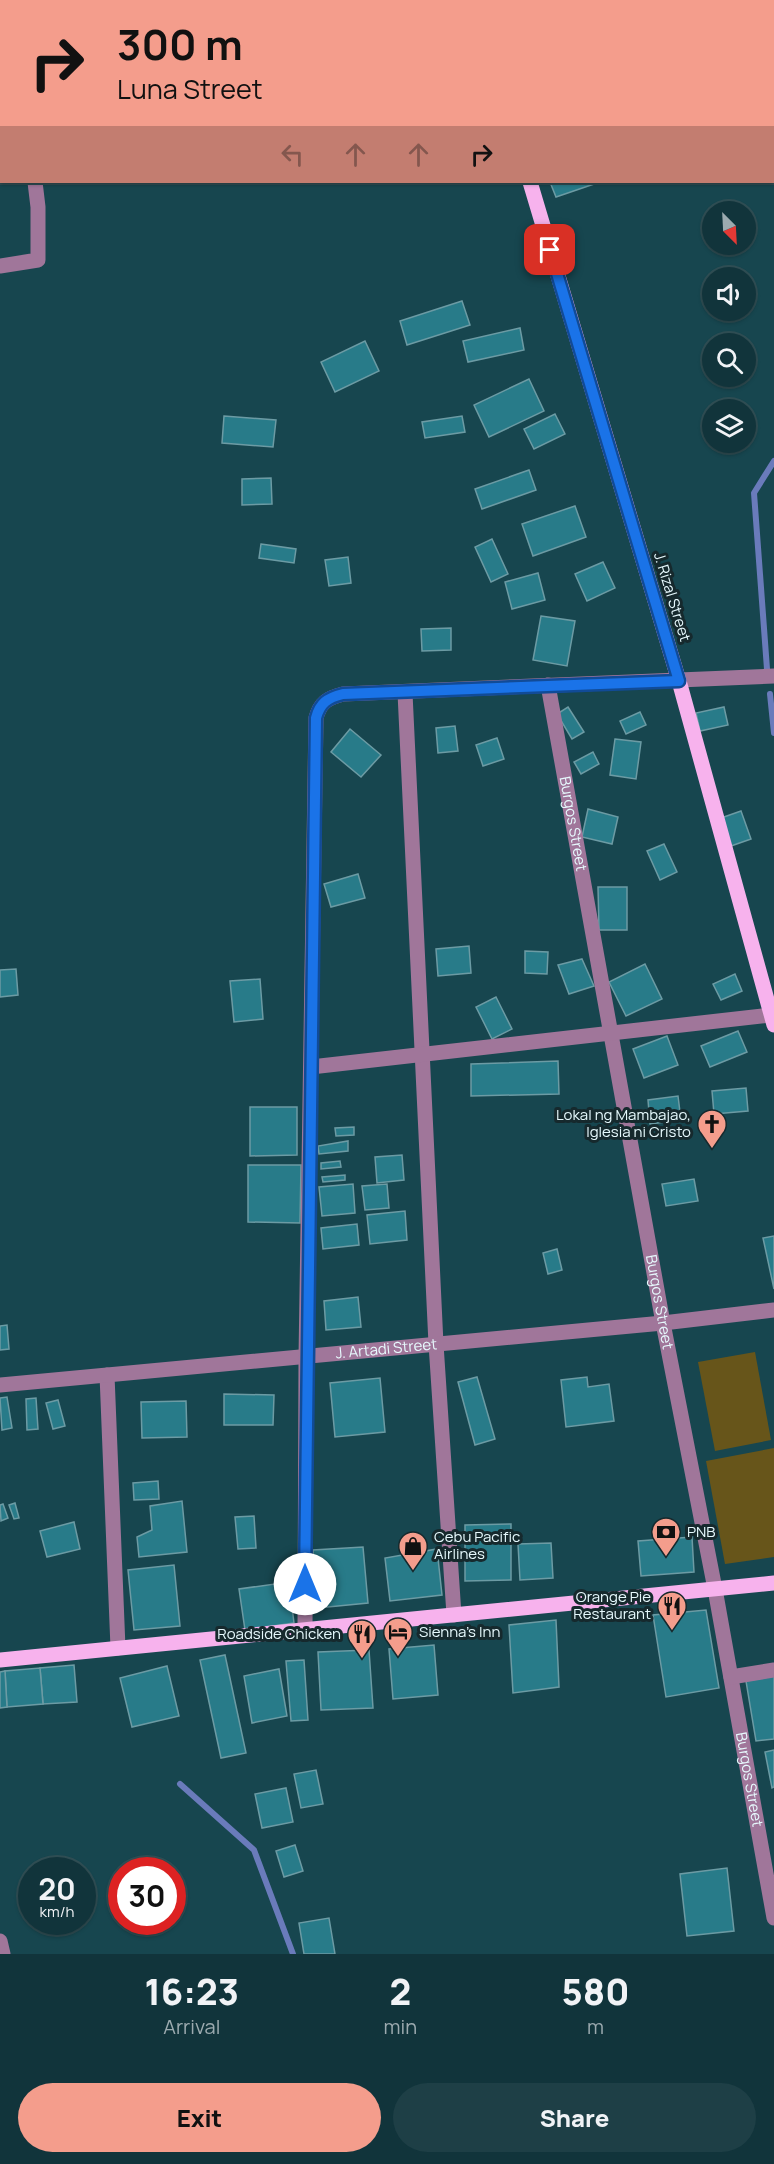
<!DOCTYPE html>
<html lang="en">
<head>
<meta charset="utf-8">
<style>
	body { margin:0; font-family:Manrope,sans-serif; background:#1e3f46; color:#f1f3f6; height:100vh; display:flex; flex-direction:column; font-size:22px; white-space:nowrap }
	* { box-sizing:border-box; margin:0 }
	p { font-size:20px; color:#9caaaf }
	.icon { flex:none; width:33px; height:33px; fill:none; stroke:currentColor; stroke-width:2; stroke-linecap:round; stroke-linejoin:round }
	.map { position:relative; height:1954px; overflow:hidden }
	.sheet { display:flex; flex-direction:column; background:#11343b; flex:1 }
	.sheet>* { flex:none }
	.banner { position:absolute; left:0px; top:0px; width:774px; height:183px; box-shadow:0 2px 4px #0004,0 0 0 2px #304f55; background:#f49d8c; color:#111; overflow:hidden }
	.needle { width:39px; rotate:156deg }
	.tools { position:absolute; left:702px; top:201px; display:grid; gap:12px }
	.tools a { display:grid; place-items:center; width:54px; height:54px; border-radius:50%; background:#11343b; box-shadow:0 2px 4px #0004,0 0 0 2px #304f55; font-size:30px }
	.speed { position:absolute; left:18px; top:1857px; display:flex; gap:12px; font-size:30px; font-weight:700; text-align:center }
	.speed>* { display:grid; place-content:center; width:78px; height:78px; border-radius:50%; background:#11343b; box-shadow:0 2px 4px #0004,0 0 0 2px #304f55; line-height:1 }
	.speed small { font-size:15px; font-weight:400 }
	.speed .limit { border:9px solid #d22; background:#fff; color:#111 }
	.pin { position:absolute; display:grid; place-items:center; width:51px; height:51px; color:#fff; margin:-26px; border-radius:12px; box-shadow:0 3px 9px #0006 }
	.me { position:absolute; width:66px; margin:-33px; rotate:0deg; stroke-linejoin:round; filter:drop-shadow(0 0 4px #0008) }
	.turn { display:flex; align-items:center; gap:21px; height:126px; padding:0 18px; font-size:27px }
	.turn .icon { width:78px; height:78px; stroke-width:2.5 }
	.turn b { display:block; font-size:42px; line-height:51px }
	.lanes { display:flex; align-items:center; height:57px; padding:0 18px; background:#0003; justify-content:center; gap:30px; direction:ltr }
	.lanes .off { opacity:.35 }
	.eta { display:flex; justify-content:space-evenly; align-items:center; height:102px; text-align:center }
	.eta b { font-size:36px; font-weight:800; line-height:42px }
	.cta { display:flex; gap:12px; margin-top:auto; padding:12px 18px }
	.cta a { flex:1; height:69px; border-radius:36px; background:#f49d8c; color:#111; font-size:24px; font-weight:800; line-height:69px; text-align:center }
	.cta a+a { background:#1e3f46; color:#f1f3f6 }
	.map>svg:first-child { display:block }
	.green { fill:#67551a }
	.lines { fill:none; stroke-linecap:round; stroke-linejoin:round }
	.stream { stroke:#6a7bbb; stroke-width:6 }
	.building { fill:#287b89; stroke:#6c9ba4; stroke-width:1.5 }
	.minor { stroke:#a0769a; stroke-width:15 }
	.major { stroke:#f7b2ed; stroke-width:15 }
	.route-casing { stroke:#114b97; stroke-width:15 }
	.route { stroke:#1a73e8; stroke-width:10 }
	.labels { text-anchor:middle; stroke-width:6; stroke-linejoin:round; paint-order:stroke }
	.street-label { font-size:15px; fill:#e6f9fd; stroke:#16292d }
	.poi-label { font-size:15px; fill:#e6f9fd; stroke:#16292d; text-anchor:end }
</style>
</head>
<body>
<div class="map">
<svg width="774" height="1954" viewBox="0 0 774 1954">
	<rect width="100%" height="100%" fill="#17464f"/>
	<g class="green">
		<path d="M755 1352 771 1440 715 1451 698 1362Z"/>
		<path d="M774 1448V1557L725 1564 706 1461Z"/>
	</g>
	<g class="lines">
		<g class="stream">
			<path d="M767 669 754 493 774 461"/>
			<path d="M770 694 774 733"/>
			<path d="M180 1784 254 1850 293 1954"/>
		</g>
	</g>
	<g class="building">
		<path d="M550 182H600L556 197Z"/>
		<path d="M462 301 470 325 407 345 400 321Z"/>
		<path d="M520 328 524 350 468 362 463 341Z"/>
		<path d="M365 341 379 371 335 392 321 362Z"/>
		<path d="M529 379 544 411 489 437 474 405Z"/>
		<path d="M555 414 565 434 534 449 524 429Z"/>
		<path d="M224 416 276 420 273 447 222 443Z"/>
		<path d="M462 416 465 432 425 438 422 422Z"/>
		<path d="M529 470 536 490 482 509 475 489Z"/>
		<path d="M271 478 272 504 242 505V479Z"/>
		<path d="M575 506 586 537 533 556 522 524Z"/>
		<path d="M492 539 508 574 491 582 475 547Z"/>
		<path d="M261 544 296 549 294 563 259 558Z"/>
		<path d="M348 557 351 583 329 586 325 560Z"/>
		<path d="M603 562 615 588 587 601 575 574Z"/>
		<path d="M538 573 545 600 512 609 505 582Z"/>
		<path d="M541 616 575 621 567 666 533 660Z"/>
		<path d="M451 628V650L422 651 421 629Z"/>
		<path d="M568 707 584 732 572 739 557 714Z"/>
		<path d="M724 707 728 725 700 731 696 713Z"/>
		<path d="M640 712 646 725 626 734 620 721Z"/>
		<path d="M455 726 458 751 438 753 436 728Z"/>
		<path d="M350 729 381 755 361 777 331 752Z"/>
		<path d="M497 738 504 759 483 766 476 745Z"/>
		<path d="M615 739 641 742 636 779 610 775Z"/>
		<path d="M593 752 599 764 581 774 574 762Z"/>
		<path d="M588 809 618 817 612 844 582 837Z"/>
		<path d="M741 811 751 839 731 846 721 818Z"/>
		<path d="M664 844 677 872 660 880 647 851Z"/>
		<path d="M358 874 365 898 331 907 324 884Z"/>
		<path d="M598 887H627V930H599Z"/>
		<path d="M469 946 471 973 438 976 436 949Z"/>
		<path d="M525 951 548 952 547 974 525 973Z"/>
		<path d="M582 959 594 986 569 994 558 965Z"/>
		<path d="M645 964 662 999 626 1016 609 982Z"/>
		<path d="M16 969 18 995 0 997V970Z"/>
		<path d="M735 974 742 991 721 1000 713 984Z"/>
		<path d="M260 979 263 1019 234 1022 230 981Z"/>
		<path d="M496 997 512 1029 492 1039 476 1007Z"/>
		<path d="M738 1031 747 1052 710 1067 701 1046Z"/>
		<path d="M667 1036 678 1065 644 1078 633 1049Z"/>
		<path d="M558 1061 559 1094 471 1096V1064Z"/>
		<path d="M746 1088 748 1111 714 1114 712 1091Z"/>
		<path d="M678 1096 681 1120 650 1124 648 1100Z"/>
		<path d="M250 1107H297V1155L250 1156Z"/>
		<path d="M354 1127V1135L336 1136 335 1128Z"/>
		<path d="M348 1141V1151L319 1154 318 1146Z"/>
		<path d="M402 1155 404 1180 377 1183 375 1157Z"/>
		<path d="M340 1161 341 1167 321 1169V1163Z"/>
		<path d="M248 1165H301L300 1223 248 1222Z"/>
		<path d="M345 1175V1180L323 1182 322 1177Z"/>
		<path d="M694 1179 698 1201 666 1206 662 1184Z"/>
		<path d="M353 1184 355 1213 322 1216 319 1187Z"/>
		<path d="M387 1184 389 1208 365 1210 362 1186Z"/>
		<path d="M405 1211 407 1240 370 1244 367 1215Z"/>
		<path d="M357 1224 359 1245 323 1249 321 1228Z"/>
		<path d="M774 1236V1289L763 1238Z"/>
		<path d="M557 1249 562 1270 548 1274 543 1253Z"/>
		<path d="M358 1297 361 1327 326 1330 324 1301Z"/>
		<path d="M7 1325 9 1349 0 1350V1326Z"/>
		<path d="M477 1377 495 1439 475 1445 458 1382Z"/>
		<path d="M587 1377 588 1387 609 1384 614 1421 566 1427 561 1380Z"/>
		<path d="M380 1378 385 1432 335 1437 330 1383Z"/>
		<path d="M224 1394 274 1395 273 1425H224Z"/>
		<path d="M7 1397 12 1428 2 1430 0 1398Z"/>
		<path d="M36 1398 38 1429 27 1430 26 1399Z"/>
		<path d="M58 1400 65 1426 53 1429 46 1403Z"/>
		<path d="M186 1401 187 1437 142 1438 141 1402Z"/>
		<path d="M158 1481 159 1499 134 1500 133 1483Z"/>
		<path d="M182 1501 187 1552 139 1557 137 1537 152 1530 150 1506Z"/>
		<path d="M15 1503 19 1518 14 1519 9 1505Z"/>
		<path d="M3 1504 8 1518 1 1521 0 1505Z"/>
		<path d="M254 1516 256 1548 238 1549 235 1517Z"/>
		<path d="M74 1522 80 1549 47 1557 40 1531Z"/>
		<path d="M511 1524V1580L465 1581V1525Z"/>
		<path d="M692 1537 694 1572 641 1576 638 1541Z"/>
		<path d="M551 1543 553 1578 520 1580 518 1544Z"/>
		<path d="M363 1547 368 1603 318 1608 313 1550Z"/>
		<path d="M437 1549 442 1595 390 1601 385 1558Z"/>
		<path d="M174 1565 180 1626 134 1630 128 1570Z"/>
		<path d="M289 1582 294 1623 245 1630 239 1589Z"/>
		<path d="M706 1610 719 1688 666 1697 653 1615Z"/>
		<path d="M556 1620 559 1687 513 1693 509 1625Z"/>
		<path d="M434 1645 438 1695 393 1699 389 1649Z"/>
		<path d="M369 1650 373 1708 321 1710 318 1652Z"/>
		<path d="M225 1655 246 1753 221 1758 200 1660Z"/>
		<path d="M304 1660 308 1720 291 1721 286 1661Z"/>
		<path d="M74 1665 77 1702 43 1704 40 1668Z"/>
		<path d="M167 1666 179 1716 132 1727 120 1678Z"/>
		<path d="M40 1668 43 1704 7 1707 5 1671Z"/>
		<path d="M279 1669 287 1716 252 1723 244 1676Z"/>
		<path d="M5 1671 7 1707 0 1708V1672Z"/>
		<path d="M774 1676V1739L756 1741 746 1681Z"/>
		<path d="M774 1750V1787L772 1788 765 1752Z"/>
		<path d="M316 1770 323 1804 301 1808 294 1774Z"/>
		<path d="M286 1788 293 1822 262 1828 255 1794Z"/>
		<path d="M295 1845 303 1871 284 1877 276 1851Z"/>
		<path d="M727 1868 734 1931 687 1936 680 1874Z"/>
		<path d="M329 1918 335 1954H304L299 1923Z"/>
	</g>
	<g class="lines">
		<g class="minor">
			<path d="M231 2 240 0"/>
			<path d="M0 266 38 260V207L35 182"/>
			<path id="s1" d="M548 685 663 1323 715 1589 774 1918"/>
			<path d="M405 693 436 1344 454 1615"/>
			<path d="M311 1067 771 1015"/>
			<path d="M107 1375 118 1648"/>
			<path id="s2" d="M0 1385 663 1323 774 1310"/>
			<path d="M305 1630 306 1357 316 718C320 703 327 698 343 694L774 676"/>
			<path d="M731 1677 774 1670"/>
			<path d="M0 1941 3 1954"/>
		</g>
		<g class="major">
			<path d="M477 0 478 2"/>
			<path d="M530 182 679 681 774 1025"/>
			<path d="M0 1660 774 1583"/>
		</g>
	</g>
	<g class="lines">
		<g class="route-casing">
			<path id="route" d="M305 1584 316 718C320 703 327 698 343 694L679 681 550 250"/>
		</g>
		<use href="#route" class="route"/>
	</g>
	<defs>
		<g id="church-pin" transform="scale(1.5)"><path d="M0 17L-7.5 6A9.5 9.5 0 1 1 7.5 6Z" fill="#f49d8c" stroke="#16292d"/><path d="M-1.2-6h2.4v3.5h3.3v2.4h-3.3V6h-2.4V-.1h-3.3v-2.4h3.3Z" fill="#111"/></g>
		<g id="bank-pin" transform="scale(1.5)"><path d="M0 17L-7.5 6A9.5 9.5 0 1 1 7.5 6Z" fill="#f49d8c" stroke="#16292d"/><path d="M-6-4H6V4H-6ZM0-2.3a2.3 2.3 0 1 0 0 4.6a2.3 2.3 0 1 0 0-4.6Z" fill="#111"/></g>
		<g id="shop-pin" transform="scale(1.5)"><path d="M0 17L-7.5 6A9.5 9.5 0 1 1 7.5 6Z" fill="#f49d8c" stroke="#16292d"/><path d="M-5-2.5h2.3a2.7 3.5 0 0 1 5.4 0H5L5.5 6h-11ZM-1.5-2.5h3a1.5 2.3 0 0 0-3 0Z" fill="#111"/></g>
		<g id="restaurant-pin" transform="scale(1.5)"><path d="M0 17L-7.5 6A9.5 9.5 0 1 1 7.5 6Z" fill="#f49d8c" stroke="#16292d"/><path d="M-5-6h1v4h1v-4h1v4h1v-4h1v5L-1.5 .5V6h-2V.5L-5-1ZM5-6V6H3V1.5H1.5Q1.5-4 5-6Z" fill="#111"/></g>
		<g id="hotel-pin" transform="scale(1.5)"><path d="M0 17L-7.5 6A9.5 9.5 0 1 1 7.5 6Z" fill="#f49d8c" stroke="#16292d"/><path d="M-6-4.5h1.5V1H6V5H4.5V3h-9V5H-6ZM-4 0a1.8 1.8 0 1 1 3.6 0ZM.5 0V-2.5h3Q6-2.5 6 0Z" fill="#111"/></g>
	</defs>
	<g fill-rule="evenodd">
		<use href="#church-pin" x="712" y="1124"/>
		<use href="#bank-pin" x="666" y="1532"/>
		<use href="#shop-pin" x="413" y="1546"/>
		<use href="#restaurant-pin" x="672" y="1606"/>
		<use href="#hotel-pin" x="398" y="1632"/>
		<use href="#restaurant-pin" x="362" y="1634"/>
	</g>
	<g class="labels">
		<g class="street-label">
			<text transform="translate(672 597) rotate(73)" y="5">J. Rizal Street</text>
			<text dy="5" stroke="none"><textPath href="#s1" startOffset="141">Burgos Street</textPath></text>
			<text dy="5" stroke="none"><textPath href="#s1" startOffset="627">Burgos Street</textPath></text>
			<text dy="5" stroke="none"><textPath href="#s2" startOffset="388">J. Artadi Street</textPath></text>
			<text dy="5" stroke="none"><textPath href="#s1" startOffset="1113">Burgos Street</textPath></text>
		</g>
		<g class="poi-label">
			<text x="691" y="1120">Lokal ng Mambajao,<tspan x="691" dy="17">Iglesia ni Cristo</tspan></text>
			<text x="687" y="1537" text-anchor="start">PNB</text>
			<text x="434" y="1542" text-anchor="start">Cebu Pacific<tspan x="434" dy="17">Airlines</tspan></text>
			<text x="651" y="1602">Orange Pie<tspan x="651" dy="17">Restaurant</tspan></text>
			<text x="419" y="1637" text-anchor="start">Sienna's Inn</text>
			<text x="341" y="1639">Roadside Chicken</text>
		</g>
	</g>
</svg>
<div class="tools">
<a><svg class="needle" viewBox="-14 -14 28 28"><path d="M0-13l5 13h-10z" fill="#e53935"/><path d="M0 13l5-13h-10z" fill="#9caaaf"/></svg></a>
<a><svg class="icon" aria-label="sound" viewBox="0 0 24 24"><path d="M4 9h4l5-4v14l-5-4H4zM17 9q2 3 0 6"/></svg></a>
<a><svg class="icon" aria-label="search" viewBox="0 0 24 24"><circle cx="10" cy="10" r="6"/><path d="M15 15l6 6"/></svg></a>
<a><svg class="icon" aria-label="layers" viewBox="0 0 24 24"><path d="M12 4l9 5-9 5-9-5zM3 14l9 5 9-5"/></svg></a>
</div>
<div class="speed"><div>20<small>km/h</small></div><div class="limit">30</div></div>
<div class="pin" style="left:550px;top:250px;background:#d93025"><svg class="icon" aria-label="arrive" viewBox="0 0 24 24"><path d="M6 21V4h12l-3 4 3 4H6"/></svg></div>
<svg class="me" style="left:305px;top:1584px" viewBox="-20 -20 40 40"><circle r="19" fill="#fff"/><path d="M0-13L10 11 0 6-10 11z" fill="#1a73e8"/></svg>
<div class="banner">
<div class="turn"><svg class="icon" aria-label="right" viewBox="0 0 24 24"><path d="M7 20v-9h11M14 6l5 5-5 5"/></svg><div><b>300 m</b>Luna Street</div></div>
<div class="lanes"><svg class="icon off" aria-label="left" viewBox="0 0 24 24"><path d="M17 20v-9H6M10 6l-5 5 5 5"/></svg><svg class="icon off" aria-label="ahead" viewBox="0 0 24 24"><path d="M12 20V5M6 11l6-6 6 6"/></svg><svg class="icon off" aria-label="ahead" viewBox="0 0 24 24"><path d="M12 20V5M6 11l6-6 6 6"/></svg><svg class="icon" aria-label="right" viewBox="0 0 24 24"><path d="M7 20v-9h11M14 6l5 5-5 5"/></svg></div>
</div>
</div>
<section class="sheet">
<div class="eta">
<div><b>16:23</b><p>Arrival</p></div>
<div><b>2</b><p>min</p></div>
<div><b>580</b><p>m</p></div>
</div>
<div class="cta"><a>Exit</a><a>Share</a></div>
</section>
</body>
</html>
